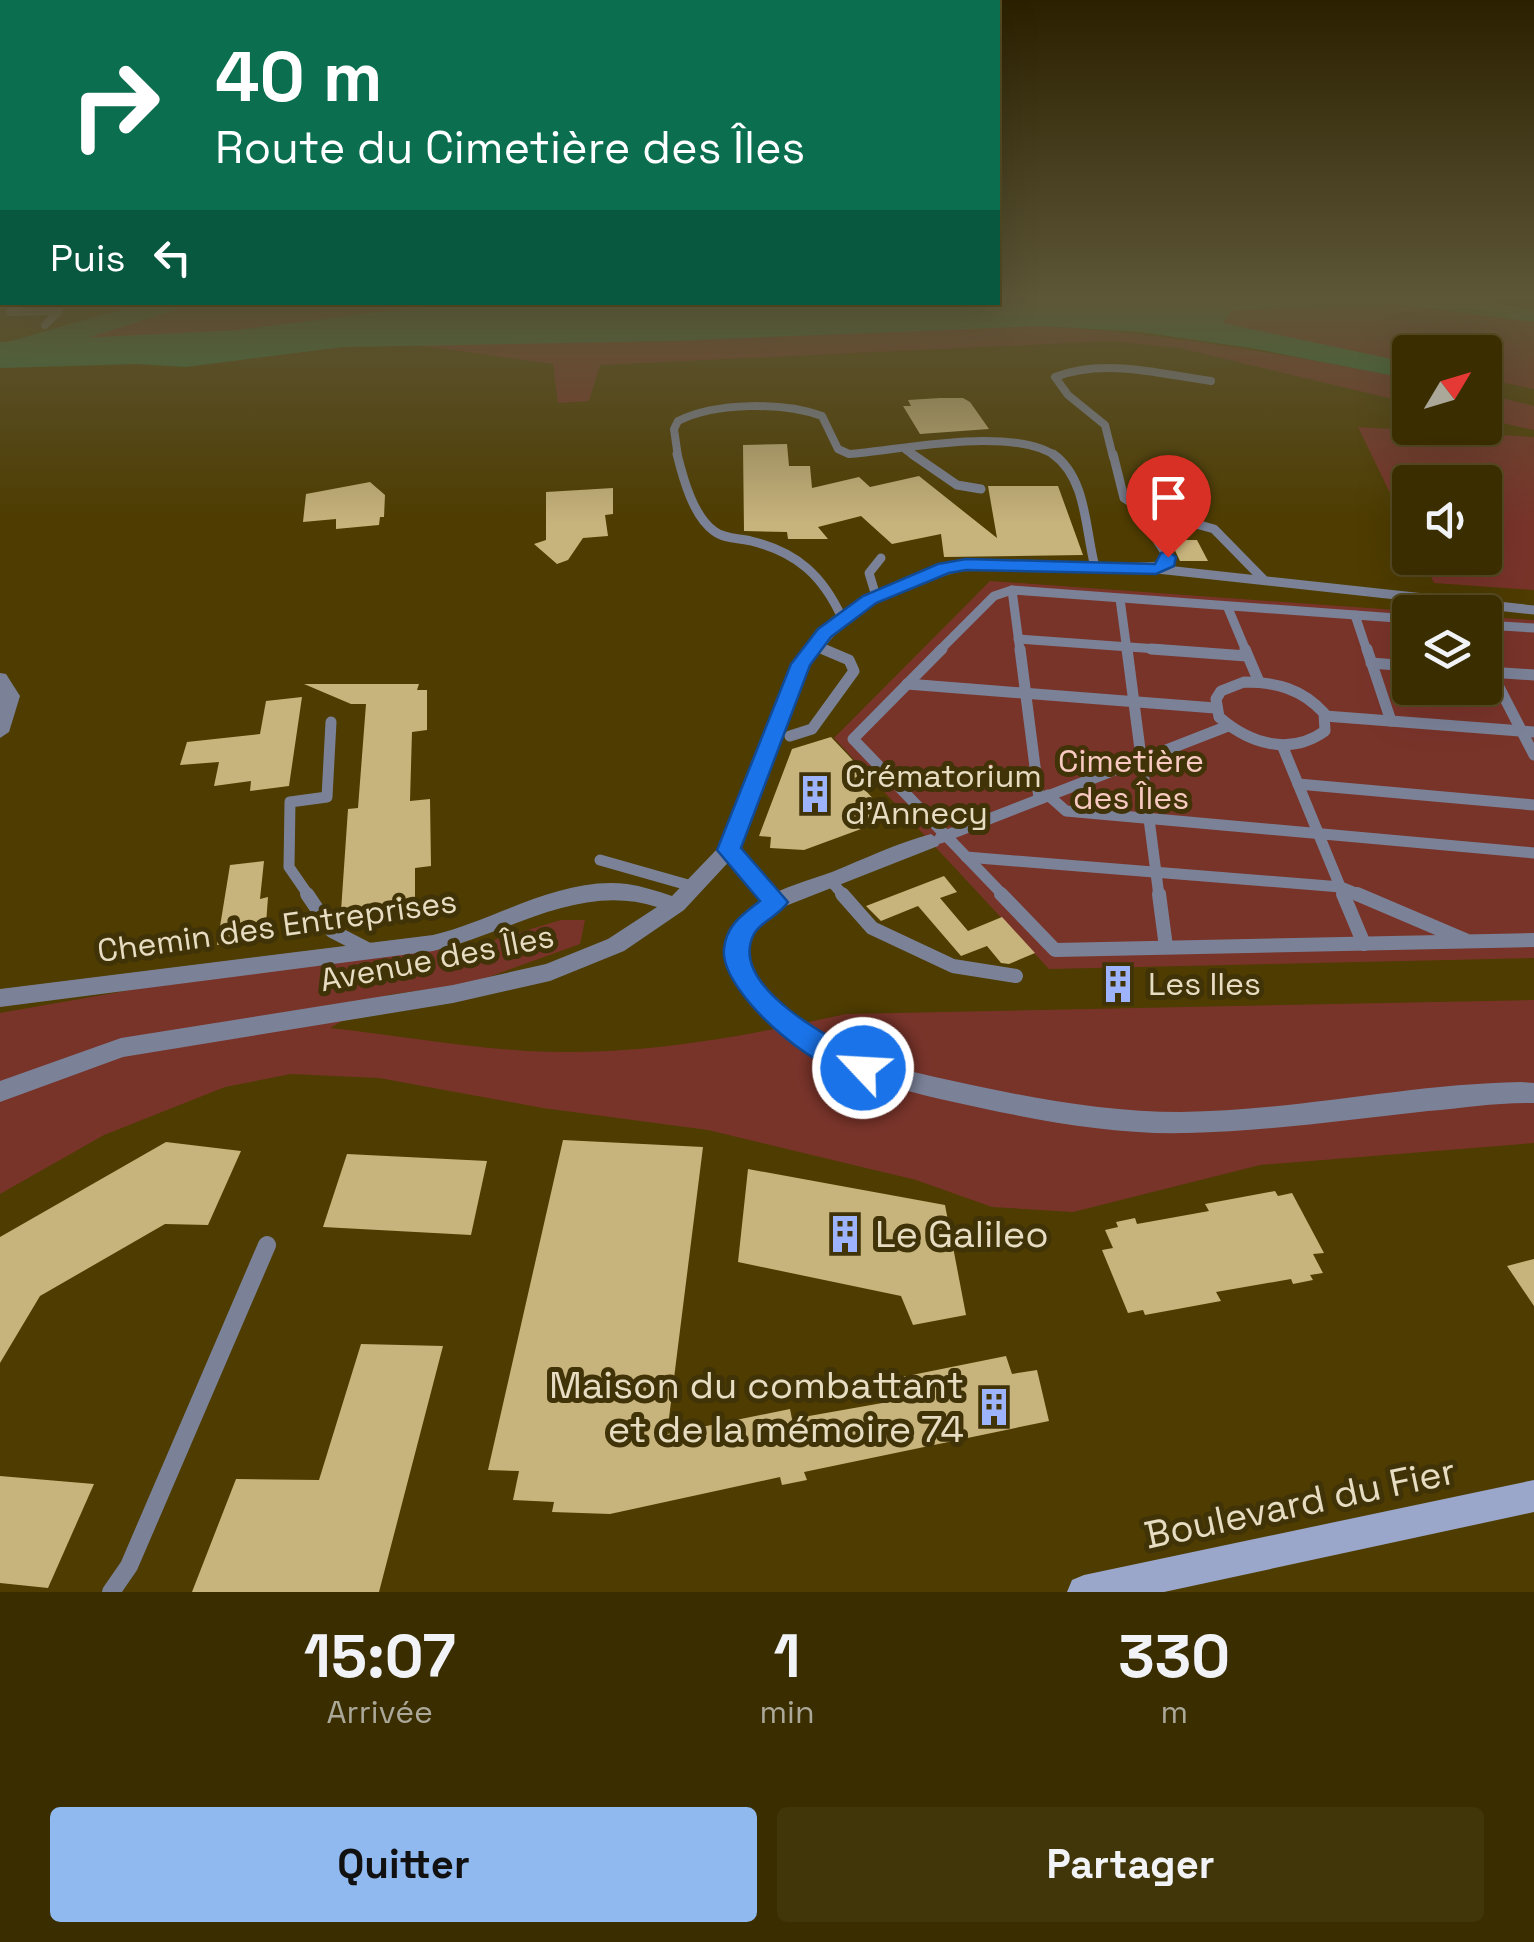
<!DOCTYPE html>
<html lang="fr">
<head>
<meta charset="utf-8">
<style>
	body { margin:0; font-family:"Space Grotesk",sans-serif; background:#41350a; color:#f1f3f6; height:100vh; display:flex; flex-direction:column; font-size:38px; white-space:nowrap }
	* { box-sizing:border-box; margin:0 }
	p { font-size:32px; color:#aba899 }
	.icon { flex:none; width:55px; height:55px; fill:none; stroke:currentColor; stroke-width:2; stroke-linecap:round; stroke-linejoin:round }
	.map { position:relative; height:1592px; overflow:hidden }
	.sheet { display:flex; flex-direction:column; background:#3a2d00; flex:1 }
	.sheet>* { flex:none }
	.banner { position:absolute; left:0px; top:0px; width:1000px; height:305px; box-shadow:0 10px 40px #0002,0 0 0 2px #544922; background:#0b6e4f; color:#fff; overflow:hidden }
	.needle { width:65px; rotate:52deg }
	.controls { position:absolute; left:1392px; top:335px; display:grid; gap:20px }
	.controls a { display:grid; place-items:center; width:110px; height:110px; border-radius:10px; background:#3a2d00; box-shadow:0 10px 40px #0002,0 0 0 2px #544922; font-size:50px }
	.pin { position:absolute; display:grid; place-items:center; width:85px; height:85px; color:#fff; margin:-102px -42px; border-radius:50% 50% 50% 0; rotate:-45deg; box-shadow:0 0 10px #0007 }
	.pin .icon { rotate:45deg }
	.me { position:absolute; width:110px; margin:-55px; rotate:295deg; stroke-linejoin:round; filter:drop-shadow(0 0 8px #0008) }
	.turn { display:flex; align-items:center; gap:35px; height:210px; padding:0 50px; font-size:45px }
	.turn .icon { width:130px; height:130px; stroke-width:2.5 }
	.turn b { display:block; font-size:70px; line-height:85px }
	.then { display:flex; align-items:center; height:95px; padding:0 50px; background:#0003; gap:20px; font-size:38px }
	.eta { display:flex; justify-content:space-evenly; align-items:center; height:170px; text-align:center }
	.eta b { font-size:60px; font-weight:700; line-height:70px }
	.cta { display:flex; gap:20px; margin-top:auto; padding:20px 50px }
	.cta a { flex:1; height:115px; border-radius:10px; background:#90b9f0; color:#111; font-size:40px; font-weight:700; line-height:115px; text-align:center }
	.cta a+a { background:#41350a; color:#f1f3f6 }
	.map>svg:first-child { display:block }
	.green { fill:#79342a }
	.water { fill:#317544 }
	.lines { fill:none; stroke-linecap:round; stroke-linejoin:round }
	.river { fill:#317544; fill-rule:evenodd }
	.building { fill:#c7b37c }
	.service-far4 { stroke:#7b8298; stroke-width:8 }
	.service-far3 { stroke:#7b8298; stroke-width:9 }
	.service-far2 { stroke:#7b8298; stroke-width:11 }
	.service-far1 { stroke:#7b8298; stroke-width:14 }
	.service { stroke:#7b8298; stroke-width:18 }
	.minor { fill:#7b8298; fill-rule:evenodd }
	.tertiary { fill:#7b8298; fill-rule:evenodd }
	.secondary { fill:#9ba7ca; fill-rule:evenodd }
	.route { fill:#1a73e8; stroke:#114b97; stroke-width:2.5 }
	.labels { text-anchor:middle; stroke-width:10; stroke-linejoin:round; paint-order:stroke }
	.park-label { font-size:32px; fill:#f8cac2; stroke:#413308 }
	.poi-label { font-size:32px; fill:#e7ddc2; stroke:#413308; text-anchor:start }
	.street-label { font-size:32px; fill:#e7ddc2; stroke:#413308 }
	.near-poi-label { font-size:38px; fill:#e7ddc2; stroke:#413308; text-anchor:start }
	.near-street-label { font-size:38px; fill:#e7ddc2; stroke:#413308 }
</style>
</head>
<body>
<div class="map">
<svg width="1534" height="1592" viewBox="0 0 1534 1592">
	<rect width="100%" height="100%" fill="#4e3c00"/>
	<g class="green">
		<path d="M112 303H506L376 312 238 330 58 340 126 317Z"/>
		<path d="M1395 304 1534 322V389L1485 379V352H1410V363L1223 324 1232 310Z"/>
		<path d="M1041 326C1167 333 1287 355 1410 379V403L1179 348 1111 341 600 365 589 401 558 403 553 364 418 345 671 341Z"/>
		<path d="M1485 394 1534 406V430L1485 419Z"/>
		<path d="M1358 427 1534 437V590L1434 583 1422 558H1485V482H1410V534Z"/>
		<path d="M990 581 1424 612H1410V688H1485V617L1534 620V958L1049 969 834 738Z"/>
		<path d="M561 920H585L580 944 472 983 387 995 330 1028C395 1035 462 1047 527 1051 636 1057 741 1037 846 1014L1534 1000V1143L1260 1165 1073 1212 992 1207 916 1180 708 1130 543 1108 379 1078 291 1074 225 1087 104 1135 0 1194V1013L234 972 474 946Z"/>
	</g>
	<path class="water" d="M1021 301H1475L1534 309V322L1395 304 1232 310 1223 323 1410 363V379L1251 348 1140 332 1041 326 671 341 343 347 186 367 137 364 0 368V342L238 330 376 312 506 302Z"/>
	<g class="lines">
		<path class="river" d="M148 302H187L184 307 62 346 0 360V344Z"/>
	</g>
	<g class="building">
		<path d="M940 398H963L970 402 989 429 920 434 903 406H911L908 400Z"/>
		<path d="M787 444 789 466H810L812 488 859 477 870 487 919 476 997 538 988 486H1058L1083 555 944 557 941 534 892 544 861 516 818 527 828 539H788L787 532 744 531 743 445Z"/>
		<path d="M370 482 385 495 384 517H380L379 525 336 529V519L303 522 306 494Z"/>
		<path d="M613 488V514L605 515 608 536 583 538 568 560 557 564 534 544 546 540V492Z"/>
		<path d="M1170 540H1197L1208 561H1180Z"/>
		<path d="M304 684H419L417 690H427V730L412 732 410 801 430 799 431 866 415 868V901L341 911 348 809 358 808 366 704H351Z"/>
		<path d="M302 697 289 786 250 791 251 781 214 786 219 762 180 765 187 742 260 734 266 701Z"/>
		<path d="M831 737 866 774 854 778 891 818 804 850 770 848 771 837 759 836 792 749Z"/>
		<path d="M264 861 260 899 268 897 265 938 217 945 230 865Z"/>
		<path d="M944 876 957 892 940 898 968 931 1002 917 1035 953 1009 964 1001 963 987 946 961 956 918 906 881 921 866 906Z"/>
		<path d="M563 1140 703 1147 667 1434 790 1409 792 1419 888 1402 882 1381 1006 1356 1012 1374 1037 1370 1049 1421 804 1472 807 1480 782 1485 780 1477 610 1514 552 1512 554 1502 513 1500 519 1471 488 1470Z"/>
		<path d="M166 1142 241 1151 208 1225 165 1224 40 1296 0 1363V1237Z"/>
		<path d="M347 1154 487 1161 471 1235 323 1227Z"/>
		<path d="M748 1169 945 1205 966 1315 913 1325 901 1296 738 1262Z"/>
		<path d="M1275 1191 1278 1196 1292 1193 1324 1253 1313 1254 1323 1273 1310 1275 1313 1280 1293 1284 1291 1279 1216 1292 1221 1301 1145 1315 1143 1310 1128 1313 1102 1250 1113 1248 1105 1230 1118 1227 1116 1222 1135 1218 1137 1224 1209 1211 1205 1204Z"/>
		<path d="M1534 1259V1306L1507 1266Z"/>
		<path d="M361 1344 443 1346 379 1592H192L236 1479 319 1480Z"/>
		<path d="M0 1476 94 1484 48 1588 0 1583Z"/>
	</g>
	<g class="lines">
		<g class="service-far4">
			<path d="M22 303 10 312 59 311 45 325"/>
			<path d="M906 450 916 457"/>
			<path d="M678 457 674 429 678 421C716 402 783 402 822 416L838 449 849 454C902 450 1013 425 1057 457"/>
			<path d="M1113 457 1105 425 1068 395 1055 377C1104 358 1161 374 1211 381"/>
		</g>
		<g class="service-far3">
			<path d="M677 454C683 478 693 516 714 531 724 539 739 538 751 541 797 552 823 576 842 618"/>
			<path d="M912 454 957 485 981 489"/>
			<path d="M1053 454C1087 478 1085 530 1095 567"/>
			<path d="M1113 454 1124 498 1142 509 1214 529 1263 579"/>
			<path d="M1117 568 1165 566 1168 557 1157 540"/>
			<path d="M1157 569 1534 610"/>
			<path d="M1012 590 1020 651"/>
			<path d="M876 596 869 573 881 558"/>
			<path d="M1120 599 1127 651"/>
			<path d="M1228 608 1246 651"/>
			<path d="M1355 615 1367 651"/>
			<path d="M1485 625 1534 628"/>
			<path d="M1018 639 1185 651"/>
			<path d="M814 645 829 651"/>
			<path d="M939 651 994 596 1012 590 1410 619"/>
		</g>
		<g class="service-far2">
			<path d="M942 649 853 739 1004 896"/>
			<path d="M1020 649 1039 798"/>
			<path d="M1127 649 1159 896"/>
			<path d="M1151 649 1247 656"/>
			<path d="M1245 649 1259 682"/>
			<path d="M1367 649 1391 721"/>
			<path d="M1485 660 1534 755"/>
			<path d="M1371 663 1410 666"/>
			<path d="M1489 672 1534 675"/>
			<path d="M1244 682C1276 682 1302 689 1324 713L1325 731C1290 756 1250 744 1219 717L1216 699 1221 691Z"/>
			<path d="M907 684 1215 708"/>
			<path d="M1325 716 1534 732"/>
			<path d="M790 736 812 729 854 671 849 660 823 649"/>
			<path d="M1282 745 1344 896"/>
			<path d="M1298 784 1534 805"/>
			<path d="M1048 795 1066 811 1534 853"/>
			<path d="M940 838 1228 726"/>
			<path d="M729 849 770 896"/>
			<path d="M966 857 1341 887 1363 896"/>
			<path d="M600 860 695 887"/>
			<path d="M831 881 844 896"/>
			<path d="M309 896 289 867 290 802 327 797 331 722"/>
		</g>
		<g class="service-far1">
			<path d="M307 894 332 931 369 950"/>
			<path d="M768 894 775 902"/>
			<path d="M842 894 872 928 953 966 1016 976"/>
			<path d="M1001 894 1055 950 1534 940"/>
			<path d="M1159 894 1166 947"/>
			<path d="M1343 894 1364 944"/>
			<path d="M1357 894 1465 940"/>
		</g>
		<path class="service" d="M111 1592 129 1566 267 1245"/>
		<g class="minor">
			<path d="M966 559 1117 563 1125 568 1117 573 966 569 901 590 858 614 839 630 810 664 736 854 684 910 624 951 550 981 453 1003 123 1057 0 1102V1081L121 1038 453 985 546 964 608 939 657 907C579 882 508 934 433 951L0 1007V989L433 935C496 920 560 876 627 884 642 886 657 891 672 896L720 846 792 664C835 604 895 575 966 559Z"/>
			<path d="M0 673 6 674 20 696 9 732 0 738Z"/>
			<path d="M931 834 941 841 938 846 783 907C756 923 739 944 756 974 792 1038 868 1062 935 1077 1016 1095 1098 1112 1181 1112 1295 1111 1407 1084 1521 1082L1534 1083V1103C1498 1102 1464 1108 1428 1111 1348 1120 1267 1131 1187 1133 1104 1135 1021 1117 940 1099 878 1084 816 1068 769 1024 730 986 703 934 762 900 783 887 809 880 832 872 864 859 897 843 931 834Z"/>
		</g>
		<path class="tertiary" d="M9 302H81L76 305H14Z"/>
		<path class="secondary" d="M1534 1480V1512L1164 1592H1067L1072 1580 1084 1575Z"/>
	</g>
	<linearGradient id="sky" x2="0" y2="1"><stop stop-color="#2b2100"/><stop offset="0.57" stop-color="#5d5637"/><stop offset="1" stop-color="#5d5637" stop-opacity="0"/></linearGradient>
	<rect width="1534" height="524" fill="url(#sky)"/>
	<path class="route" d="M1168 551 1176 557 1174 566 1156 574 966 570 949 573 876 603 831 637 810 665 741 848 788 902C779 916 761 921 754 934 726 987 838 1043 873 1059L877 1068 873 1076C832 1089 719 994 724 949 726 925 743 914 760 901L717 850 791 664 818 629 863 596 938 564 966 559 1155 564 1161 553Z"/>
	<defs>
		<g id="building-bare" transform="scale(3)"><path d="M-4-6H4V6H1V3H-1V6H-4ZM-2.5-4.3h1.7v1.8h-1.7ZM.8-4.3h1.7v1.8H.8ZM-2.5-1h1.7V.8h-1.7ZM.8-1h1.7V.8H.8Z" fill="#9db4fd" stroke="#413308" stroke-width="2.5" paint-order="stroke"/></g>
	</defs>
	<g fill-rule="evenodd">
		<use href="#building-bare" x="815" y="794"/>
		<use href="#building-bare" x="1118" y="984"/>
		<use href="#building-bare" x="845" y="1234"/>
		<use href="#building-bare" x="994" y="1407"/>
	</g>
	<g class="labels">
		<g class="park-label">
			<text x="1131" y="772">Cimetière<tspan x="1131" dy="37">des Îles</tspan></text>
		</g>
		<g class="poi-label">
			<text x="845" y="787">Crématorium<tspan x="845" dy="37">d'Annecy</tspan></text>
			<text x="1148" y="995">Les Iles</text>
		</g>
		<g class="street-label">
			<text transform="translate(277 926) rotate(-8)" y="11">Chemin des Entreprises</text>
			<text transform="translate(437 958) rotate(-11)" y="11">Avenue des Îles</text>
		</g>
		<g class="near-poi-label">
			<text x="875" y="1247">Le Galileo</text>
			<text x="964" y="1398" text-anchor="end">Maison du combattant<tspan x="964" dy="44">et de la mémoire 74</tspan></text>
		</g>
		<g class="near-street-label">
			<text transform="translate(1300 1503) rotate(-12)" y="13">Boulevard du Fier</text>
		</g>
	</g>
</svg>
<div class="controls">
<a><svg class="needle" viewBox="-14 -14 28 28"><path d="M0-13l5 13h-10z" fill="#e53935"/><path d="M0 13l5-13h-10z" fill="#aba899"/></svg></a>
<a><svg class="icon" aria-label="sound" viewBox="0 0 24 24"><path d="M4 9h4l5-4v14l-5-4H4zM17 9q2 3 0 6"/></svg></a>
<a><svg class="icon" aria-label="layers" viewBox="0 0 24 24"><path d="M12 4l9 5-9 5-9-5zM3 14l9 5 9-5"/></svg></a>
</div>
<div class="pin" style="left:1168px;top:557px;background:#d93025"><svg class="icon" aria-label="arrive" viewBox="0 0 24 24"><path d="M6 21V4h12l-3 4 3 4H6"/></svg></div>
<svg class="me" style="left:863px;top:1068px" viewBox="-20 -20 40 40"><circle r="17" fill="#1a73e8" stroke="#fff" stroke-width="3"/><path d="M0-11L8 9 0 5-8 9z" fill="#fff"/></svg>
<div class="banner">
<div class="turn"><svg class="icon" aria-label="right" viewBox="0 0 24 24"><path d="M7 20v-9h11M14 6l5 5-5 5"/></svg><div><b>40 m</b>Route du Cimetière des Îles</div></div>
<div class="then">Puis<svg class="icon" aria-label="left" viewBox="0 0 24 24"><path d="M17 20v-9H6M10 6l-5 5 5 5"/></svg></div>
</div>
</div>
<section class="sheet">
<div class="eta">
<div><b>15:07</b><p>Arrivée</p></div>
<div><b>1</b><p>min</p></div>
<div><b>330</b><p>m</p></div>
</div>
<div class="cta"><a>Quitter</a><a>Partager</a></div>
</section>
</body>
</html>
